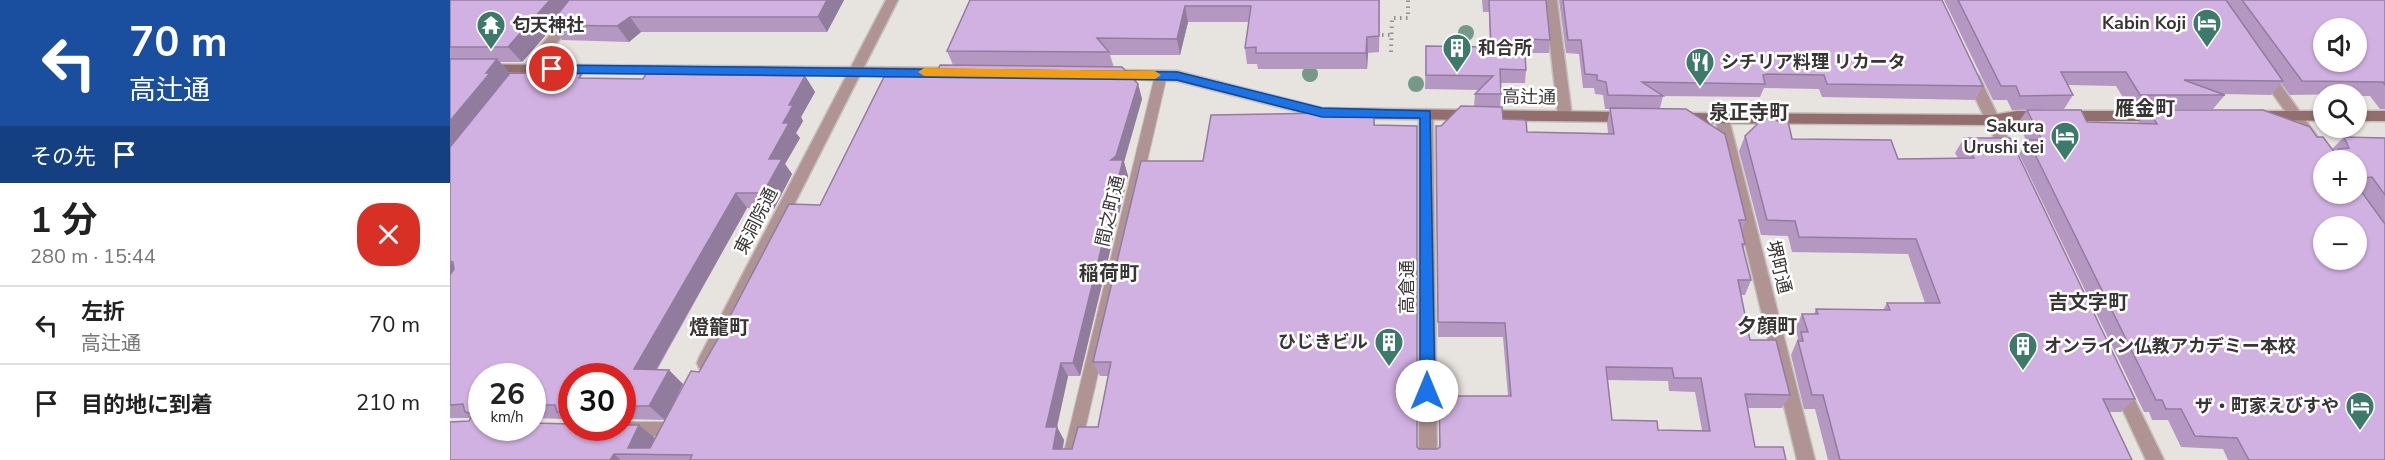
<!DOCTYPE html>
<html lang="ja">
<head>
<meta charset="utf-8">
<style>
	body { margin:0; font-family:"Nunito Sans","Noto Sans JP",sans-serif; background:#f6f6f6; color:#222; height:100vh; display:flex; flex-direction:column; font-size:22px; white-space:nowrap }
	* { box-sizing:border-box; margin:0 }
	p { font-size:20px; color:#767676 }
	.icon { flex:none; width:33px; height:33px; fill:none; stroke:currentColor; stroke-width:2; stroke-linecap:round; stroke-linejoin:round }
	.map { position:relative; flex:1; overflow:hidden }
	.sheet { display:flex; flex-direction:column; background:#fff; width:450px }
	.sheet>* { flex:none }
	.guide { background:#1a4fa0; color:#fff; overflow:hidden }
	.buttons { position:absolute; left:1863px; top:18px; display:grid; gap:12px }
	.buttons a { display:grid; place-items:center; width:54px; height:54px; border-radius:50%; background:#fff; box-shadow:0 2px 4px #0004; font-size:30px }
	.speed { position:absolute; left:18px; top:363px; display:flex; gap:12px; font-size:30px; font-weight:700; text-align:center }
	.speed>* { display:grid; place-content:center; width:78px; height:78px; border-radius:50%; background:#fff; box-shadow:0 2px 4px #0004; line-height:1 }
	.speed small { font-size:15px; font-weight:400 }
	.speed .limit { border:9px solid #d22; background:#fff; color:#111 }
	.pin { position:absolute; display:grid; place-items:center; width:51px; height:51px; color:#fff; margin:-26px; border:3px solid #fff; border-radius:50%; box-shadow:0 2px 6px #0007 }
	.me { position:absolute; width:66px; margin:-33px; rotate:0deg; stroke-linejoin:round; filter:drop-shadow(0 0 4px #0008) }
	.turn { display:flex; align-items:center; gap:21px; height:126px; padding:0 30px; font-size:27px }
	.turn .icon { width:78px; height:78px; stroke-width:2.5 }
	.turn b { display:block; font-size:42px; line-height:51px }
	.then { display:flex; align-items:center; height:57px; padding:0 30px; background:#0003; gap:12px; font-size:22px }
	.round { display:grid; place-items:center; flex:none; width:63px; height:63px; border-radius:24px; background:#f6f6f6 }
	.headline { display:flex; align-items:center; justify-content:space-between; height:102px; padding:0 30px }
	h1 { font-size:36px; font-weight:700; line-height:45px }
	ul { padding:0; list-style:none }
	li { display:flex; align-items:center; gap:18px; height:78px; padding:0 30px; border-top:2px solid #e0e0e0 }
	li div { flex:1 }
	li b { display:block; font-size:22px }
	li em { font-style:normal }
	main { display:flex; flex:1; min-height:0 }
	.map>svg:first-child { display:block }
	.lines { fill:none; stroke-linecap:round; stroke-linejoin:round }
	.lane-casing { stroke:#c4c0bd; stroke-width:2 }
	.street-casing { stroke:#c4c0bd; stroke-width:3 }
	.secondary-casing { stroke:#c4c0bd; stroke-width:3 }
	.path { stroke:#93908d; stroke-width:4; stroke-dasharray:1.5 4.5; stroke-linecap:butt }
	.lane { fill:#b09494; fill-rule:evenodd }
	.street { fill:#b09494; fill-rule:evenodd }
	.secondary { fill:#946d6d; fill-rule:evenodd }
	.tree { fill:#749988 }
	.wall { fill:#b498c2; fill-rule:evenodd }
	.shaded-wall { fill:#927c9e }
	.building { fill:#d1b1e1; stroke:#927c9e; stroke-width:1.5; fill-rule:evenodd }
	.route { fill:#1a73e8; stroke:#114b97; stroke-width:1.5 }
	.slow { fill:#f59e0b }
	.labels { text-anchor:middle; stroke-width:5; stroke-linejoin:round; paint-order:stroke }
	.poi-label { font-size:18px; font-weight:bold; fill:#383635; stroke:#fff; text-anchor:end }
	.street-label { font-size:18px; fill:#383635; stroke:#fff }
	.neighbourhood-label { font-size:20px; font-weight:bold; fill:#383635; stroke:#fff }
</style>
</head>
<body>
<main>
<section class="sheet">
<div class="guide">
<div class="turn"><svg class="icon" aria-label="left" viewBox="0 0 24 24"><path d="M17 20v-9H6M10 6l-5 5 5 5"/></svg><div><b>70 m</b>高辻通</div></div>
<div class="then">その先<svg class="icon" aria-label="arrive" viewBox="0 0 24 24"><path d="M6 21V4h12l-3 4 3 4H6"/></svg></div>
</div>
<div class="headline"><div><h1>1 分</h1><p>280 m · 15:44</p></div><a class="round" style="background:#d93025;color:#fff"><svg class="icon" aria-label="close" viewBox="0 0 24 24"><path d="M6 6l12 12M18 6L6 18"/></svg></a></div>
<ul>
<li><svg class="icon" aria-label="left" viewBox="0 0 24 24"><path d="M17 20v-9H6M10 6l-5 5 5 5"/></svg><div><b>左折</b><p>高辻通</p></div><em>70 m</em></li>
<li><svg class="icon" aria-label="arrive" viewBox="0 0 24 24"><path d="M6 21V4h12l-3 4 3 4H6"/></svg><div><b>目的地に到着</b></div><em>210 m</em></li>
</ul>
</section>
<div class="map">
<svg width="1935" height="460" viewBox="0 0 1935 460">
	<rect width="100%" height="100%" fill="#e7e3df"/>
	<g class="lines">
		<g class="lane-casing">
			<g id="lane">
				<path d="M711 71 717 75 628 460H612L705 75Z"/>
				<path d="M178 422H221L227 424 229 429 227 434 221 436H178L172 434 170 429 172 424Z"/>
			</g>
		</g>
		<g class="street-casing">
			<g id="street">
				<path d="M128 0H141L68 92H58L56 89 58 86Z"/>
				<path d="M436 0H448L261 368 255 370 249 368 247 363 249 358Z"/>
				<path d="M1095 0H1107L1122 116 1115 121 1108 116Z"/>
				<path d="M1816 69 1821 71 1884 160H1874L1872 164 1809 74Z"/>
				<path d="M1522 71 1529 76 1567 157 1565 161H1555L1553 157 1515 76Z"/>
				<path d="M976 109 983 114 987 460H969V114Z"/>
				<path d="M1272 114 1279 119 1365 460H1347L1265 119Z"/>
				<path d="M1670 380 1676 382 1714 460H1696L1662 387 1664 382Z"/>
			</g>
		</g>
		<g class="secondary-casing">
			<g id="secondary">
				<path d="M0 64 508 68 515 72 508 76 0 72Z"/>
				<path d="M661 70 727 71 872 108 1178 112 1185 117 1178 122 872 118 727 81 656 78 654 75 656 72Z"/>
				<path d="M1567 111H1592L1599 116C1594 122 1553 123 1542 125L1232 123 1225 118 1232 113 1542 115Z"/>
				<path d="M1616 111H1715L1722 116 1715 121H1616L1609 116Z"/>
				<path d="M1811 111H1874V121L1806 119 1804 116Z"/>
				<rect x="1906" y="111" width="29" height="10"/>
			</g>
		</g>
		<g class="path">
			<path d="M926 35H941"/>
			<path d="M941 52 942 18H958V0"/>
		</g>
		<use href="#lane" class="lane"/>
		<use href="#street" class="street"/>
		<use href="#secondary" class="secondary"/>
	</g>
	<g class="tree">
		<circle cx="1016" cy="33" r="8"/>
		<circle cx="860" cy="74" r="8"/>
		<circle cx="966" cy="84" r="8"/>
	</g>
	<g class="wall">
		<path d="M0 0H394L377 32H191L179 42 112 40 102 28 72 62H50L60 74 135 78 193 79 355 76 365 92 351 117 353 121 346 133 350 138 335 164 342 174 324 209 297 208 207 370 233 384 215 420 172 419V376H122V424L115 419 82 418V376L32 428 189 425 205 438 200 448 249 372 370 205 486 75 503 65 497 51 520 0H930L929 52 918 53 917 69H808L807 64H797L795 48 799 22H738L730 55H660L664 67 688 84 692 99 674 162 678 176 630 376H618L607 427 614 440 613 449H622L648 427 658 376H650L643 362 753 161 924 117 967 447 969 449H987L989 448V396H1058L1053 337H988L986 126H991L1024 106 1025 94 1029 90 975 89 976 46 1040 47 1039 12H1033L1032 0H1096L1100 40 1099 53H1075L1076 70 1075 83H1051V94L1050 107 1053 119 1077 132 1158 133 1157 123 1160 109H1155L1153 95 1145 94 1144 88H1133L1129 54 1116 53 1109 0H1492L1533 86 1525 100 1372 97 1369 89 1314 88 1310 97 1213 96 1210 108 1296 220 1292 232 1295 244 1293 249 1301 280 1295 295H1291L1300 340 1340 395 1332 408H1297L1305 447 1336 460H0L21 418H0ZM1158 380 1218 381 1219 391 1245 392 1252 430H1208L1162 420Z"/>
		<path d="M1494 0H1935V109H1930L1920 96H1906V94L1840 95 1831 83 1821 95 1772 94 1775 95 1763 109H1680L1666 86 1618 85 1623 95 1614 109 1562 110 1557 100H1543Z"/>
		<path d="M1577 110 1637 122 1688 123 1698 110 1867 137 1882 149 1894 137 1935 138V460H1778L1773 449 1731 447 1718 420H1702L1699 412H1694L1569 154 1577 142 1568 123ZM1906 160V194H1874Z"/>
		<path d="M1327 121 1342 139 1448 159 1508 158 1505 153 1514 138 1685 399 1671 412H1659L1682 460H1378L1365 409H1354L1341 355 1348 338 1345 328 1352 314H1364L1366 309 1433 310 1437 303H1475L1458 254 1342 252 1338 236 1311 235 1289 151 1295 136Z"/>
	</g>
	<g class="shaded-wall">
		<path d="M100 0H126L99 25 102 28 72 62 58 47Z"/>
		<path d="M377 0H394L377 32 368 17Z"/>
		<path d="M735 6 738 22 730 55 727 39Z"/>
		<path d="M180 17 191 32 179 42 167 26Z"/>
		<path d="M917 37 918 53 917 69 916 53Z"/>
		<path d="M47 59 61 75 0 155V121L36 73Z"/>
		<path d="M355 76 365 92 351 117 353 121 346 133 350 138 335 164 342 174 324 209 313 193 319 159 333 123 339 105Z"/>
		<path d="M688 84 692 99 674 162 678 176 630 376 623 363 661 160Z"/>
		<path d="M286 193 297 208 199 382 184 369Z"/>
		<path d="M0 262 14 274 0 292Z"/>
		<path d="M611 363 618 376 604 440 596 427Z"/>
		<path d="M219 370 233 384 215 420 199 406Z"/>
		<path d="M189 425 205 438 197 454 178 448Z"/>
		<path d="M607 427 614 440 610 460 603 449Z"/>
		<path d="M164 454 171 460H160Z"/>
	</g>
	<g class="building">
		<path d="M0 0H100L58 47H0Z"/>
		<path d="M119 0H377L368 17H180L167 26 99 25Z"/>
		<path d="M520 0H929V36L917 37 916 53H806V47L795 48 801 6H735L727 39 647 38 659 52 497 51Z"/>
		<path d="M1039 0H1096L1100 40 1074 39 1076 70 1050 69 1051 94H1025L1043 76 976 75V46L1041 47Z"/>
		<path d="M1113 0H1492L1533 86 1377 84 1374 75 1317 74 1313 75 1315 84 1192 82 1213 96 1158 95 1156 82 1147 80V75L1135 74 1131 40H1118Z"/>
		<path d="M1508 0H1776L1833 81 1734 80 1775 95H1690L1676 72H1611L1623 95 1570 96 1566 86H1551Z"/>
		<path d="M1792 0H1935V85L1933 82 1852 81ZM1874 28H1906V62H1874Z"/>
		<path d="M0 59H47L36 73H40L0 121Z"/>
		<path d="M490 65 672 67 688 84 666 156 661 160H673L623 363H611L596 427H607L603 449H622L628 427H648L661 362H643L691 161H753L761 115 879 113 924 117V125L967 126V447L969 449H987L990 447 989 396H1061L1055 323 988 322 986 126H991L1011 106 1052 107 1053 119 1076 120 1077 132 1164 134 1160 108 1236 109 1275 134 1296 220H1289L1295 244H1292L1301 280H1288L1300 340H1326L1340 395 1295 394 1305 447H1333L1336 460H240L242 455 164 454 160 460H0V422L19 421 23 414 15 412 13 404 0 405V275L4 269 3 262 0 261V147L60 73 132 74 129 78 193 79 196 74 355 76 339 105H343L333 123H339L319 159H332L313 193H286L184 369 219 370 199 406H172V376H122V412H107L105 405H82V376H32V428H82V423L122 424V428H172V425H189L178 448H200L241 371 249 372 269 337 339 204 370 205 434 77 486 75ZM1156 367 1222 368 1224 378H1251L1260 431 1208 430 1207 421 1162 420Z"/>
		<path d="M1323 109 1327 121H1338L1342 139 1441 140 1448 159 1524 158 1514 138H1560L1685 399H1653L1682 460H1390L1373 395H1362L1348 341H1353L1351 332H1358L1352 314H1368L1366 309 1440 310 1437 303H1490L1466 239 1349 237 1345 221 1317 220 1295 136Z"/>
		<path d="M1577 110H1631L1637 122 1707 124 1698 110H1813L1860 127 1867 137H1873L1885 153 1889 149 1899 148 1894 137 1935 138V195L1922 177 1906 179V160H1874V194H1906V184L1935 224V460H1799L1787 438 1745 436 1731 409H1716L1712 400H1706L1578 140H1592ZM1874 226H1906V260H1874Z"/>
	</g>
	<path class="route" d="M102 65 727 72 872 108 980 111 985 391 983 396 977 398 972 396 970 391V118L872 117 727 80 102 73 96 69Z"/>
	<path class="slow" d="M474 68 705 71 711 75 705 79 474 76 468 72Z"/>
	<defs>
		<g id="hotel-pin" transform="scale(1.5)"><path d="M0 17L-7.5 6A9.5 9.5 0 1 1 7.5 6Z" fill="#3c7b69" stroke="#fff"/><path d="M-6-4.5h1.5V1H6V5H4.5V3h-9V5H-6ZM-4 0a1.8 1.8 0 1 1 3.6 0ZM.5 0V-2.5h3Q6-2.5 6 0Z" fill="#fff"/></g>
		<g id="temple-pin" transform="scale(1.5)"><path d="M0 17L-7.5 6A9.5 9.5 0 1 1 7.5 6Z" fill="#3c7b69" stroke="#fff"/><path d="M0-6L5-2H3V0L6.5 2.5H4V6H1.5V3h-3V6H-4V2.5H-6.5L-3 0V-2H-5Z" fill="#fff"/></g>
		<g id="building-pin" transform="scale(1.5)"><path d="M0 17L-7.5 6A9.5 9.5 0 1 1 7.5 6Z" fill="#3c7b69" stroke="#fff"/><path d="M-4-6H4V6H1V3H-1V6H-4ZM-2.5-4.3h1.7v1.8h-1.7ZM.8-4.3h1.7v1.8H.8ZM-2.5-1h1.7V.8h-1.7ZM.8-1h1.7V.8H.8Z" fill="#fff"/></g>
		<g id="restaurant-pin" transform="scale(1.5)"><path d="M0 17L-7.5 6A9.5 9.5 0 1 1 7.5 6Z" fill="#3c7b69" stroke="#fff"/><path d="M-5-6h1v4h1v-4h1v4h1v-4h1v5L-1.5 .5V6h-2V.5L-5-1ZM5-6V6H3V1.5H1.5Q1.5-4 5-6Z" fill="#fff"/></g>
	</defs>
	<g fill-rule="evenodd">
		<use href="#hotel-pin" x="1757" y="23"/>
		<use href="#temple-pin" x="41" y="25"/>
		<use href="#building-pin" x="1007" y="48"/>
		<use href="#restaurant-pin" x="1250" y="62"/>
		<use href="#hotel-pin" x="1615" y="136"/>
		<use href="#building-pin" x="939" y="342"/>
		<use href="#building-pin" x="1573" y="346"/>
		<use href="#hotel-pin" x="1910" y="406"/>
	</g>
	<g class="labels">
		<g class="poi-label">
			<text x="1736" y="29">Kabin Koji</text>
			<text x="62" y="31" text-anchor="start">匂天神社</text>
			<text x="1028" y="54" text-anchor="start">和合所</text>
			<text x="1271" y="68" text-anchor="start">シチリア料理 リカータ</text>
			<text x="1594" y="132">Sakura<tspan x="1594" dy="21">Urushi tei</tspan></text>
			<text x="918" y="348">ひじきビル</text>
			<text x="1594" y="352" text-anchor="start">オンライン仏教アカデミー本校</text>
			<text x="1889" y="412">ザ・町家えびすや</text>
		</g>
		<g class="street-label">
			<text transform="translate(1079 97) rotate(1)" y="6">高辻通</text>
			<text transform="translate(660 211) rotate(-77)" y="6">間之町通</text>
			<text transform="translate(306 221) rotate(-63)" y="6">東洞院通</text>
			<text transform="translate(1329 267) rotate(76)" y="6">堺町通</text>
			<text transform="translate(957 287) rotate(-90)" y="6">高倉通</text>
		</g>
		<g class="neighbourhood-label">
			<text x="1695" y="115">雁金町</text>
			<text x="1299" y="119">泉正寺町</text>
			<text x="659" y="280">稲荷町</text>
			<text x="1638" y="309">吉文字町</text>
			<text x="1317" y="333">夕顔町</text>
			<text x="269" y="334">燈籠町</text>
		</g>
	</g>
</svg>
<div class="buttons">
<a><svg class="icon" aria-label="sound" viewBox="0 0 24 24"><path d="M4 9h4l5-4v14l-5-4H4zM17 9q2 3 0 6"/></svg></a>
<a><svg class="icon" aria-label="search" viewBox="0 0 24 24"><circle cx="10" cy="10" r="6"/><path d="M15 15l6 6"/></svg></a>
<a>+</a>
<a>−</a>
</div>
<div class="speed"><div>26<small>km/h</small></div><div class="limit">30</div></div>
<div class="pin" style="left:102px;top:69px;background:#d93025"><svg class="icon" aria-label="arrive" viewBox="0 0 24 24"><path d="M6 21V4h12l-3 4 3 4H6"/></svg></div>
<svg class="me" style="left:977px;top:391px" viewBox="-20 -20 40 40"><circle r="19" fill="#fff"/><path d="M0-13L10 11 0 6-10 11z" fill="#1a73e8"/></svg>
</div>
</main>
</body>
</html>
